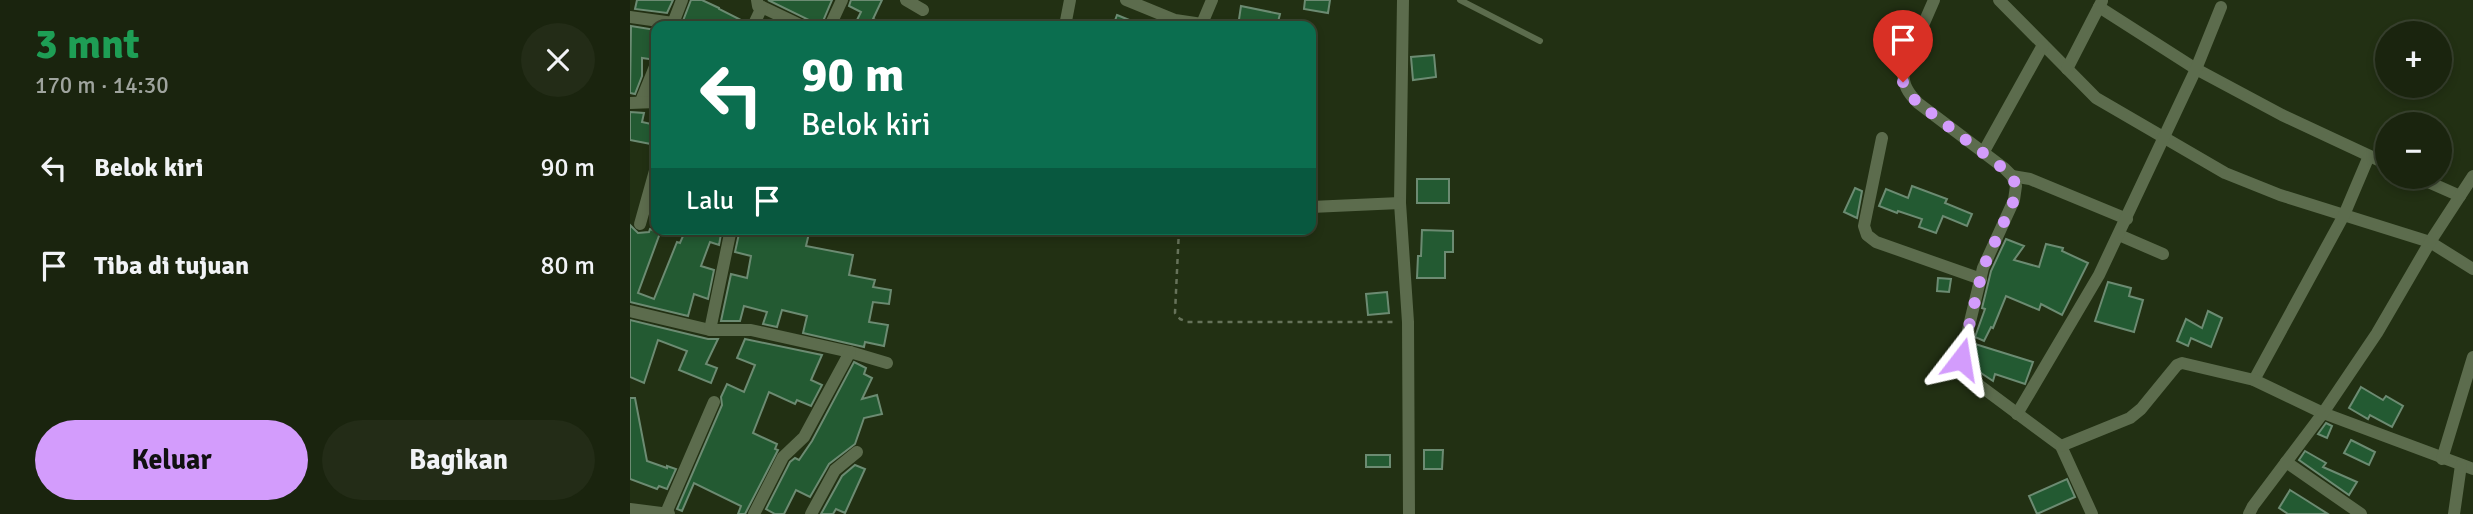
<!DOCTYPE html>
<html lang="id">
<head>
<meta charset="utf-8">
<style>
	body { margin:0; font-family:Signika,sans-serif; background:#232c17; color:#f1f3f6; height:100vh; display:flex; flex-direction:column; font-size:26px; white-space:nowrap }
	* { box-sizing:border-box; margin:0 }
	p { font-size:23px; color:#9fa49e }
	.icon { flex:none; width:38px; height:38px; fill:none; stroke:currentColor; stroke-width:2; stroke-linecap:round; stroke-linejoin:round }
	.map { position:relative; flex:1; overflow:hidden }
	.sheet { display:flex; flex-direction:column; background:#1a240e; width:630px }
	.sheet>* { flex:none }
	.guide { position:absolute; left:21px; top:21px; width:665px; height:214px; border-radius:14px; box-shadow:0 4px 10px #0003,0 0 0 2px #38412e; background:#0b6e4f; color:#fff; overflow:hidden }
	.controls { position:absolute; left:1745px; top:21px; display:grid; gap:14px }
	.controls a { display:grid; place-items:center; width:77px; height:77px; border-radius:50%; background:#1a240e; box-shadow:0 4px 10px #0003,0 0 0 2px #38412e; font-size:35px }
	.pin { position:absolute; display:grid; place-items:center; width:60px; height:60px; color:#fff; margin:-72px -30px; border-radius:50% 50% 50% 0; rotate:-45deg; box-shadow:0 0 7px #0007 }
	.pin .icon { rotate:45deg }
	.me { position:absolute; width:77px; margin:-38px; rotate:14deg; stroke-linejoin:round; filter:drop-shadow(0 0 5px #0008) }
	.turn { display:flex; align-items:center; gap:24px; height:147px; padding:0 35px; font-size:32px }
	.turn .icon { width:91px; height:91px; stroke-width:2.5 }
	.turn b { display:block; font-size:49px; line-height:60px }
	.then { display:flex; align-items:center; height:66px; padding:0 35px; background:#0003; gap:14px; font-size:26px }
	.round { display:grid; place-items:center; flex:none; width:74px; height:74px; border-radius:37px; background:#232c17 }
	.summary { display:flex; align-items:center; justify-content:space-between; height:119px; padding:0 35px }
	h1 { font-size:42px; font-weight:800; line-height:52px; color:#1e9e55 }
	.button { display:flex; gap:14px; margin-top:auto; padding:14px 35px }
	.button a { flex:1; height:80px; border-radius:42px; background:#d39cfc; color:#111; font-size:28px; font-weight:800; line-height:80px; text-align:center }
	.button a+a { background:#232c17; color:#f1f3f6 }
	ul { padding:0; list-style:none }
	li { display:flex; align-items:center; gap:21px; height:98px; padding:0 35px }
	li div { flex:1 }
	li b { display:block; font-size:26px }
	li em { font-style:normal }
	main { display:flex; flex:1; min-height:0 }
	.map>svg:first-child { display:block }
	.building { fill:#235a32; stroke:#6c8b72; stroke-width:2 }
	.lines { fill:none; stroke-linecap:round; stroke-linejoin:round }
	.path { stroke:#66725a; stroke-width:2.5; stroke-dasharray:5 5; stroke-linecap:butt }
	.service { stroke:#5c6c4d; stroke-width:6 }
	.minor { stroke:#5c6c4d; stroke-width:12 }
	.route { stroke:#d39cfc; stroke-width:12; stroke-dasharray:0 21.6 }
</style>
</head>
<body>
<main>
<section class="sheet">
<div class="summary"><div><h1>3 mnt</h1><p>170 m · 14:30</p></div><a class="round"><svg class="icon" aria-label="close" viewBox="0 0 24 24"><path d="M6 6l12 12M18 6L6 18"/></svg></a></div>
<ul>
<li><svg class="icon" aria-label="left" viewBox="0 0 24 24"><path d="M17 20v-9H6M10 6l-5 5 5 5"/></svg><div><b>Belok kiri</b></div><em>90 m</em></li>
<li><svg class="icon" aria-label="arrive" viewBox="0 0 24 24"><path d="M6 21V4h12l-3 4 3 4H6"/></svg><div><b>Tiba di tujuan</b></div><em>80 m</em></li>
</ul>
<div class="button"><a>Keluar</a><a>Bagikan</a></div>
</section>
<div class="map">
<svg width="1843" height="514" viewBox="0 0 1843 514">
	<rect width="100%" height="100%" fill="#223013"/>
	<g class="building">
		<path d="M7 0H43L37 13 5 9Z"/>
		<path d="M61 0H72L89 8V9L115 22 114 26H51Z"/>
		<path d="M138 0H202L191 26Z"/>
		<path d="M221 0H252L243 19 259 26H224L231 12 219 6Z"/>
		<path d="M675 0H700L698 13 674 9Z"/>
		<path d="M611 6 650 14 647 26H608Z"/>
		<path d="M487 15 514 26H483Z"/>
		<path d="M1 26 26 30V55L19 59 12 58V76L5 94 0 93Z"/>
		<path d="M804 55 806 77 783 80 781 57Z"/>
		<path d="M0 112 14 113 12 122 26 125V145L0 140Z"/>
		<rect x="787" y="179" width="32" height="24"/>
		<path d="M1282 186 1317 199 1315 203 1342 214 1337 226 1313 216 1306 233 1289 227 1292 219 1268 211 1267 213 1249 206 1256 189 1278 198Z"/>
		<path d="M1225 188 1232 191 1227 218 1214 212Z"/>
		<path d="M0 225 8 233 19 232 20 229 30 233 8 293 24 299 47 242 50 243 56 229H92L89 245 80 242 71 266 84 270 78 299 64 294 58 316 0 302Z"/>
		<path d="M110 229H180L176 246 223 255 219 275 245 280 243 287 261 290 259 304 243 302 239 322 258 325 254 346 235 342 234 347 173 333 177 316 152 310 147 327 133 324 137 312 114 306 110 321H91L101 274 117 278 121 256 105 252Z"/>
		<path d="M792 230 823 231V252H815V278H787L788 256H791Z"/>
		<path d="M1376 239 1394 246 1384 260 1409 267 1416 244 1433 248 1432 251 1458 263 1432 315 1411 304 1409 310 1376 296 1363 328 1361 327 1354 341 1345 337 1355 309 1352 308 1361 271Z"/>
		<path d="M1308 278 1321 279 1319 292 1307 291Z"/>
		<path d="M1478 282 1501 288 1499 296 1513 300 1504 332 1465 321Z"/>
		<path d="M757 292 759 313 738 315 736 294Z"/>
		<path d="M1578 311 1592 318 1581 347 1561 338 1558 346 1547 341 1556 319 1572 328Z"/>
		<path d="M0 320 78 339H88L76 364 87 368 81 383 49 370 57 351 28 340 14 383 0 377Z"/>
		<path d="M115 339 192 355 181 380 192 385 181 406 167 400 165 404 139 392 123 433 147 444 145 449 148 450 115 514H108L111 506 64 483 52 511 47 509 92 405 91 397 97 384 114 392 125 365 107 358Z"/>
		<path d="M1345 344 1403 362 1395 384 1365 374 1363 381 1351 373 1341 357Z"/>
		<path d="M224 362 236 368 234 374 242 378 232 399 247 395 252 414 234 418 225 444 199 464 180 497 166 490 154 514H145L136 509 160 462 165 458 169 460 182 441Z"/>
		<path d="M1731 387 1753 400 1756 396 1773 406 1762 427 1740 415 1738 419 1719 408Z"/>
		<path d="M0 398H5L17 461 37 468V466L46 469 37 489 29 486 27 489 0 479Z"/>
		<path d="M1696 423 1702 426 1697 438 1688 434Z"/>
		<path d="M1721 440 1745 452 1739 465 1714 453Z"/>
		<path d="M794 450H813L812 469H794Z"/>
		<path d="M1675 451 1696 463 1693 467 1727 482 1719 495 1669 460Z"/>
		<rect x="736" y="455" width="24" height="12"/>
		<path d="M225 465 235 469 215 513 206 509 203 514H191L212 476Z"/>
		<path d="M1437 479 1445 497 1407 514 1399 496Z"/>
		<path d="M1660 490 1676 500 1698 514H1658L1649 508Z"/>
	</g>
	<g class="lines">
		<path class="path" d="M549 229 545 313 550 319 557 322H767"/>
		<path class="service" d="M830 0 910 41"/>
		<g class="minor">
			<path d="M276 0 293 10"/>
			<path d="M496 0 545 20 572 24"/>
			<path d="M773 0 770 203 778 322 779 514"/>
			<path d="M1304 0 1273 71C1273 85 1278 93 1288 103L1374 168 1382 176 1386 186 1384 200 1353 268 1331 359 1349 385 1431 446 1462 514"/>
			<path d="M1369 0 1466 98 1595 173 1650 195 1800 242 1843 269"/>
			<path d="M132 7 172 26"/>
			<path d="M1469 7 1566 69 1652 115 1757 164"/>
			<path d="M0 17 43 23"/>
			<path d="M42 26 52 0"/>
			<path d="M123 26 132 7 128 6 127 0"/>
			<path d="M200 26 212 0"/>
			<path d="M435 26 440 0"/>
			<path d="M571 26 582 0"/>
			<path d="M1437 69 1472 1"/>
			<path d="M11 101 26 64"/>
			<path d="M0 103 26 102"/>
			<path d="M1252 138 1234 226 1237 235 1246 242 1351 279"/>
			<path d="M1353 153 1413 45"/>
			<path d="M1382 176 1400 179 1497 219"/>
			<path d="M1787 177 1830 196"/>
			<path d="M681 207 770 203"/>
			<path d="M10 224 26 167"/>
			<path d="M1489 235 1533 254"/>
			<path d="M0 311 80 330H121L220 352 257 363"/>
			<path d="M80 330 101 229"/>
			<path d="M1624 380 1714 215 1739 156"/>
			<path d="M1387 414 1469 275 1566 69 1591 7"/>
			<path d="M1431 446 1500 418 1511 409 1547 365 1552 363 1624 380 1693 413 1843 469"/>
			<path d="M1812 459 1843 357"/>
			<path d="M1656 462 1731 514"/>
			<path d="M0 509 39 514"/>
			<path d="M36 513 84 402"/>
			<path d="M124 514 153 457 174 437 220 352"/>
			<path d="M181 514 205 470 227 452"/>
			<path d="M1619 514 1623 506 1693 413 1747 333 1800 242 1843 176"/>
			<path d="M1824 514 1831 465"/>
		</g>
	</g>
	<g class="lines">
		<path class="route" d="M1273 82 1278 93 1288 103 1374 169 1382 176 1386 186 1384 200 1353 268 1331 359"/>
	</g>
</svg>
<div class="controls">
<a>+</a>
<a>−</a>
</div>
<div class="pin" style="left:1273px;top:82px;background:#d93025"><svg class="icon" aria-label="arrive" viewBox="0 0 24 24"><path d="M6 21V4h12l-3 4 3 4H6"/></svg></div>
<svg class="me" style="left:1331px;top:359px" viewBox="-20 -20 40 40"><path d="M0-17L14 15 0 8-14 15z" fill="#d39cfc" stroke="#fff" stroke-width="4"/></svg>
<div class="guide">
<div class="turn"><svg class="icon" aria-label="left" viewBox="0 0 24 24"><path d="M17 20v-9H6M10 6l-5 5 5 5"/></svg><div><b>90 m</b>Belok kiri</div></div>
<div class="then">Lalu<svg class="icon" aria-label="arrive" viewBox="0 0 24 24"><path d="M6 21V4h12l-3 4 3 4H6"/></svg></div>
</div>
</div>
</main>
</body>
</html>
